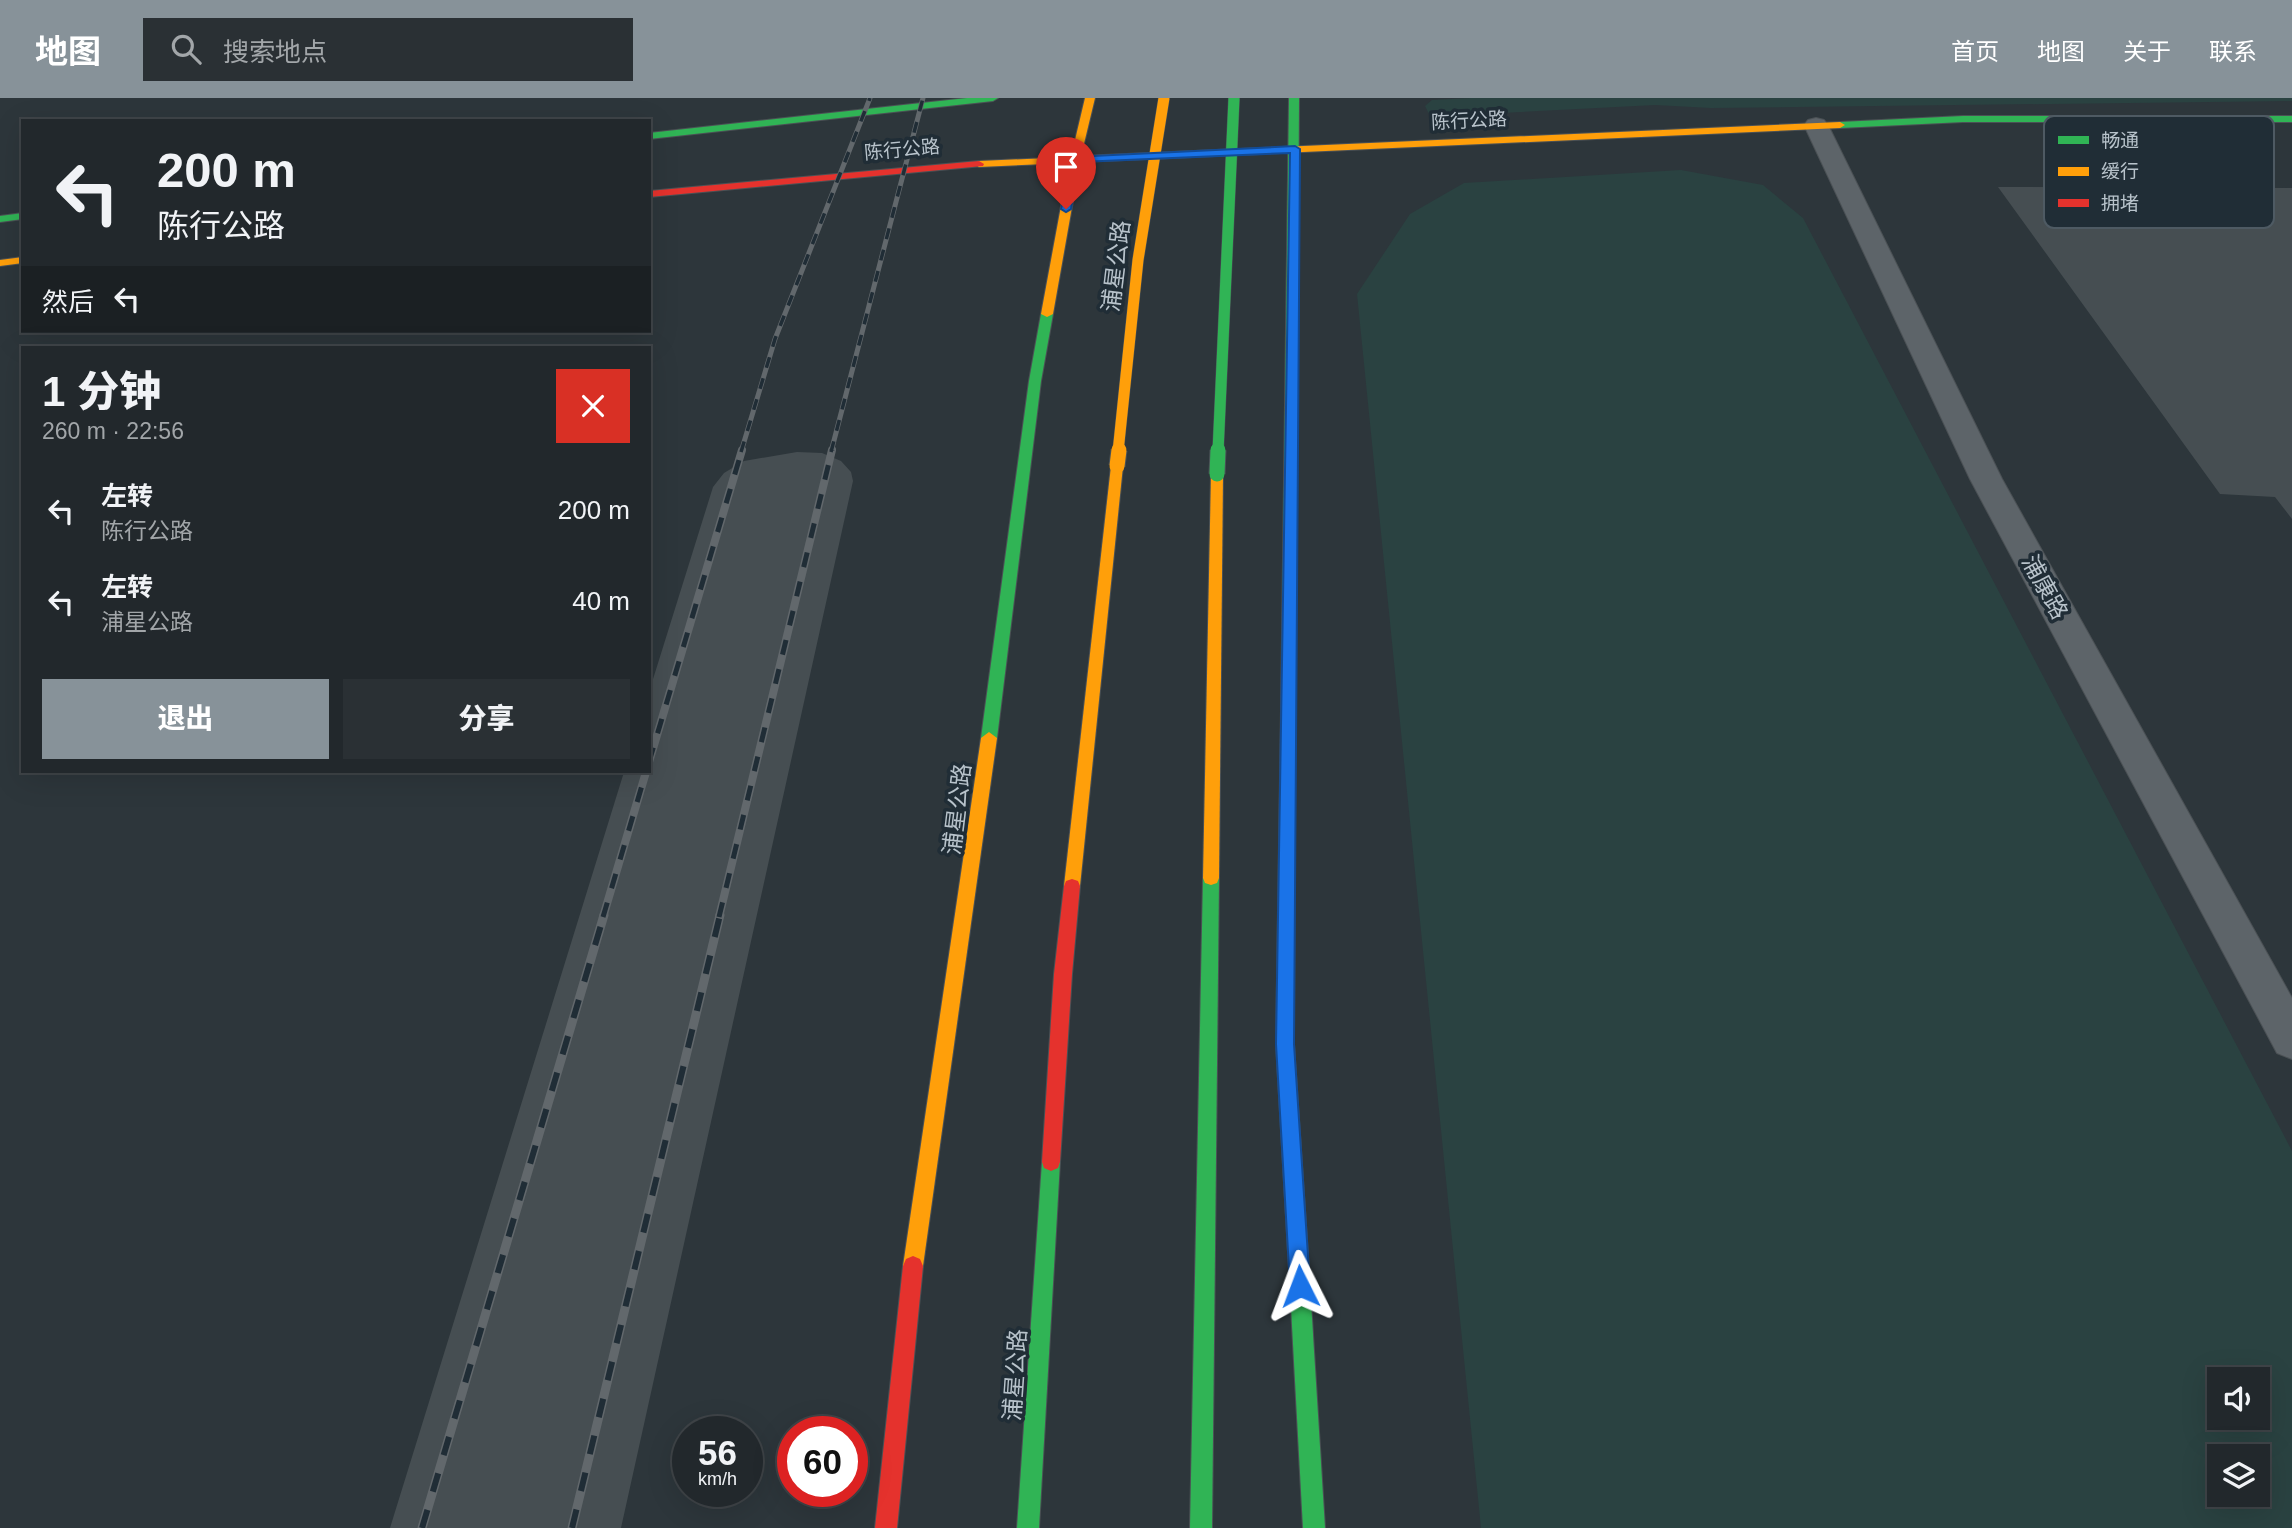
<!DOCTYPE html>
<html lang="zh">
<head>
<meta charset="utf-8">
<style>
	body { margin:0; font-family:Arial,"Noto Sans SC",sans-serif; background:#2a3034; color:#f1f3f6; height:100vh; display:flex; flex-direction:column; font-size:26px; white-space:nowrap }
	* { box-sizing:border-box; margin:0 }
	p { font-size:23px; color:#a2a6a9 }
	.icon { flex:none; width:38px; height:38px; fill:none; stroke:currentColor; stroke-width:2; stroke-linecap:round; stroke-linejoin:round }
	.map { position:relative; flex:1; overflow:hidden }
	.drawer { position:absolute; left:21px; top:248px; width:630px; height:427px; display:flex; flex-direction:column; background:#22282c; border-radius:0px; box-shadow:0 7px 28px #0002,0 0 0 2px #3f4448 }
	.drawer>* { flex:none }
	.top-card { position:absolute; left:21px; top:21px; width:630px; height:214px; border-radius:0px; box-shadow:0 7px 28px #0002,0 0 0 2px #3f4448; background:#22282c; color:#f1f3f6; overflow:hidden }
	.buttons { position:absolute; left:2207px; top:1269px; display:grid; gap:14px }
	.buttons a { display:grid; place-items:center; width:63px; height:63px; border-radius:0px; background:#22282c; box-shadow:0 7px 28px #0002,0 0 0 2px #3f4448; font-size:35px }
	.speed { position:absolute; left:672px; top:1318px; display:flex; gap:14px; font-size:35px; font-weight:700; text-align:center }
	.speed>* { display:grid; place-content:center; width:91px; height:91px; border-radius:50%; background:#22282c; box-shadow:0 7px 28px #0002,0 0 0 2px #3f4448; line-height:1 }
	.speed small { font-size:18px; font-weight:400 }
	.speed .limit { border:10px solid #d22; background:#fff; color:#111 }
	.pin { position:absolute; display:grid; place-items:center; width:60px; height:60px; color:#fff; margin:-72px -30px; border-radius:50% 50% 50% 0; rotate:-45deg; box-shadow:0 0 7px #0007 }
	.pin .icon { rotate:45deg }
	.me { position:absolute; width:77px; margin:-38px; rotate:357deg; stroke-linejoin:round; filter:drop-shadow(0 0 5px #0008) }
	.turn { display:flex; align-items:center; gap:24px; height:147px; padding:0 21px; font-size:32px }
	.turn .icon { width:91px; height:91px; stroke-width:2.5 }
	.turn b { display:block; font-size:49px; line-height:60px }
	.then { display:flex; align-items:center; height:66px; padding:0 21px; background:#0003; gap:14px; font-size:26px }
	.round { display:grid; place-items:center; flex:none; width:74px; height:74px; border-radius:0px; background:#2a3034 }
	.headline { display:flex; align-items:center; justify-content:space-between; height:119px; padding:0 21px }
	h1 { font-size:42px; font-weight:800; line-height:52px }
	.cta { display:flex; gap:14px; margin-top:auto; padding:14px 21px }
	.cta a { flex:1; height:80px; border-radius:0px; background:#879299; color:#fff; font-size:28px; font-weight:800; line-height:80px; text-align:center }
	.cta a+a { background:#2a3034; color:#f1f3f6 }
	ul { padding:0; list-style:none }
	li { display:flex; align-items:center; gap:21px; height:91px; padding:0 21px }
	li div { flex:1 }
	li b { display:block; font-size:26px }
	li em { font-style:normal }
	header { display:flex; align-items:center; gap:42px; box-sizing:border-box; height:98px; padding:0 35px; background:#879299; color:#fff }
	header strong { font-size:33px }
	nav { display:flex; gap:38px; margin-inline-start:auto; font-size:24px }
	.search { width:490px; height:63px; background:#2a3034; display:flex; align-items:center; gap:18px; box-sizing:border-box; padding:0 24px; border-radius:0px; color:#a2a6a9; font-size:26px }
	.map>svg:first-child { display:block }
	.green { fill:#2a4241; fill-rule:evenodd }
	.building { fill:#464e52 }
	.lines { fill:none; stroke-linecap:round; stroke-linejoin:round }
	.street-casing { stroke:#4b5155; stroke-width:2 }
	.fast-casing { stroke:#4b5155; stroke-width:2 }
	.slow-casing { stroke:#4b5155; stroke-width:2 }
	.jam-casing { stroke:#4b5155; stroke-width:2 }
	.street { fill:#5d6469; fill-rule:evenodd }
	.fast { fill:#30b455; fill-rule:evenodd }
	.slow { fill:#ff9f0a; fill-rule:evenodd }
	.jam { fill:#e5322d; fill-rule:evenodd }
	.rail-far2-casing { stroke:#62686c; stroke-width:5 }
	.rail-far1-casing { stroke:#62686c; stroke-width:8 }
	.rail-casing { stroke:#62686c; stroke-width:9 }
	.rail-far2 { stroke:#202d36; stroke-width:3.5; stroke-dasharray:11; stroke-linecap:butt }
	.rail-far1 { stroke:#202d36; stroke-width:5; stroke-dasharray:15; stroke-linecap:butt }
	.rail { stroke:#202d36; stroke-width:6; stroke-dasharray:19; stroke-linecap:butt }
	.fast-bridge-far1-casing { stroke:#4b5358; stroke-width:12; stroke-linecap:butt }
	.fast-bridge-casing { stroke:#4b5358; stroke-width:17; stroke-linecap:butt }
	.slow-bridge-far1-casing { stroke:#4b5358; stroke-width:12; stroke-linecap:butt }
	.slow-bridge-casing { stroke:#4b5358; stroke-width:17; stroke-linecap:butt }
	.fast-bridge-far1 { stroke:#30b455; stroke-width:11 }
	.fast-bridge { stroke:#30b455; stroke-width:15 }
	.slow-bridge-far1 { stroke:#ff9f0a; stroke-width:11 }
	.slow-bridge { stroke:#ff9f0a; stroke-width:15 }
	.route { fill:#1a73e8; stroke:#114b97; stroke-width:2 }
	.labels { text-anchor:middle; stroke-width:7; stroke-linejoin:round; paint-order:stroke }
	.far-street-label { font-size:19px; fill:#b8c3cb; stroke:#202d36 }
	.street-label { font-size:23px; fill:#b8c3cb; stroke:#202d36 }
	.key { fill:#202d36; stroke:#4e5a63; stroke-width:2 }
	.key-label { font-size:19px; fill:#b8c3cb }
</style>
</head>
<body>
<header>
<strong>地图</strong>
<div class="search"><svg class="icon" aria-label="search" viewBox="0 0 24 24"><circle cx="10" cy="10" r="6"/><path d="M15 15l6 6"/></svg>搜索地点</div>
<nav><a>首页</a><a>地图</a><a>关于</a><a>联系</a></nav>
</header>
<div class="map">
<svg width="2292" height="1430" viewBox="0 0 2292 1430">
	<rect width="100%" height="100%" fill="#2d363b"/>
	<g class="green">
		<path d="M1471 0H2292V3L1711 10 1655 7 1441 18 1429 16 1425 8 1432 2Z"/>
		<path d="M1681 72 1763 87 1803 120 2292 1053V1430H1481L1357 196 1410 116 1464 85ZM2219 1281H2258V1320H2219ZM2219 1358H2258V1396H2219Z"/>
	</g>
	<g class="building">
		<path d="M1998 89 2292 90V421L2275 399 2220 396Z"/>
		<path d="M797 354 822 355 841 363 851 374 853 383 621 1430H390L624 674H649V594L713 389 724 375 744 363Z"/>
	</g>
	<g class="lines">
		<g class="street-casing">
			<path id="street" d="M1816 20 1824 22 1828 27 2002 381 2292 900V961L2277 955 1970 381 1804 27 1808 22Z"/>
		</g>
		<g class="fast-casing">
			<g id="fast">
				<path d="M967 0H998L993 3 649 41V35Z"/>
				<path d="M1289 0H1299L1295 612 1288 618 1281 612Z"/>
				<path d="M1963 18H2292V24H1963L1840 30 1835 27 1840 24Z"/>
				<path d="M23 115V121L0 124V118Z"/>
				<path d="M1047 213 1053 216 1041 283 997 640 989 646 981 640 1029 283 1041 216Z"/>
				<path d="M1211 773 1217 775 1219 780 1212 1430H1190L1203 780 1205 775Z"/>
				<path d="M1051 1055 1058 1058 1060 1064 1039 1430H1017L1042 1064 1044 1058Z"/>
				<path d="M1299 1162 1306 1165 1309 1172 1325 1430H1303L1289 1172 1292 1165Z"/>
			</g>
		</g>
		<g class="slow-casing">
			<g id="slow">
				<path d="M1085 0H1095L1081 58 1840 24 1845 27 1840 30 1080 64 1053 216 1047 219 1041 216 1069 65 979 69 974 66 979 63 1071 59Z"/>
				<path d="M23 159V165L0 168V162Z"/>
				<path d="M1117 364 1123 368 1080 788 1078 793 1072 795 1066 793 1064 788 1111 368Z"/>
				<path d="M1217 372 1223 376 1219 780 1217 785 1211 787 1205 785 1203 780 1211 376Z"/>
				<path d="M1288 606 1295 612 1294 946 1309 1172 1306 1179 1299 1182 1292 1179 1289 1172 1276 946 1281 612Z"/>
				<path d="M989 634 997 640 923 1168 920 1175 913 1178 906 1175 903 1168 981 640Z"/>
			</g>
		</g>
		<g class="jam-casing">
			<g id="jam">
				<path d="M979 63 984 66 983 68 649 99V93Z"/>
				<path d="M1072 781 1078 783 1080 788 1072 876 1060 1064 1058 1070 1051 1073 1044 1070 1042 1064 1054 876 1064 788 1066 783Z"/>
				<path d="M913 1158 920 1161 923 1168 897 1430H875L903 1168 906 1161Z"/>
			</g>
		</g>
		<use href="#street" class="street"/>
		<use href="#fast" class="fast"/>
		<use href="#slow" class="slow"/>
		<use href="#jam" class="jam"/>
		<g class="rail-far2-casing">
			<g id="rail-far2">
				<path d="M741 354 775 241 870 0"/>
				<path d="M831 354 923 0"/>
			</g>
		</g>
		<g class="rail-far1-casing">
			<g id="rail-far1">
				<path d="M649 664 742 352"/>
				<path d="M603 819 646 674"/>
				<path d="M719 819 832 352"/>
			</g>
		</g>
		<g class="rail-casing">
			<g id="rail">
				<path d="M422 1430 604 817"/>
				<path d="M572 1430 720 817"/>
			</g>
		</g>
		<use href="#rail-far2" class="rail-far2"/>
		<use href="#rail-far1" class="rail-far1"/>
		<use href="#rail" class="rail"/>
		<g class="fast-bridge-far1-casing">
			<path id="fast-bridge-far1" d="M1218 354 1234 0"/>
		</g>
		<g class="fast-bridge-casing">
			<path id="fast-bridge" d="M1217 376 1218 352"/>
		</g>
		<g class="slow-bridge-far1-casing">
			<path id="slow-bridge-far1" d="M1118 354 1138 162 1164 0"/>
		</g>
		<g class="slow-bridge-casing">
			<path id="slow-bridge" d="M1117 368 1119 352"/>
		</g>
		<use href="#fast-bridge-far1" class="fast-bridge-far1"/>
		<use href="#fast-bridge" class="fast-bridge"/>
		<use href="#slow-bridge-far1" class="slow-bridge-far1"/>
		<use href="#slow-bridge" class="slow-bridge"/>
	</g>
	<path class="route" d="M1295 48 1300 51 1294 946 1310 1188 1307 1195 1300 1198 1292 1195 1290 1188 1276 946 1290 55 1080 64 1071 111 1066 114 1061 111 1072 59Z"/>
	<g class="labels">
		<g class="far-street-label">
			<text transform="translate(1469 22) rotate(-3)" y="7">陈行公路</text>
			<text transform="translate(902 51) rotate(-5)" y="7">陈行公路</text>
		</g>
		<g class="street-label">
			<text transform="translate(1116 168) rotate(-83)" y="8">浦星公路</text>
			<text transform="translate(2045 489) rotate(61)" y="8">浦康路</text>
			<text transform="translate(957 711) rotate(-83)" y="8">浦星公路</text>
			<text transform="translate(1015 1277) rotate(-86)" y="8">浦星公路</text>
		</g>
	</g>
	<rect x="2044" y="18" width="230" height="112" rx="10" class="key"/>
	<rect x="2058" y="38" width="31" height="8" fill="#30b455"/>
	<rect x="2058" y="69" width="31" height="9" fill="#ff9f0a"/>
	<rect x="2058" y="101" width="31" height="8" fill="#e5322d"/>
	<g class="key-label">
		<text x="2101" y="49">畅通</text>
		<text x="2101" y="80">缓行</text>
		<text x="2101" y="112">拥堵</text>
	</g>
</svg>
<div class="buttons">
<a><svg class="icon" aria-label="sound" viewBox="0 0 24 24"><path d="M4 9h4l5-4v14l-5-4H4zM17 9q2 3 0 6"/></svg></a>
<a><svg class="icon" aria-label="layers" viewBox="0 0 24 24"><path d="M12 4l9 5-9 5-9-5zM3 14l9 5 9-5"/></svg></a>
</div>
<div class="speed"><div>56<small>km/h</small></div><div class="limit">60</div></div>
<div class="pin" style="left:1066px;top:111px;background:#d93025"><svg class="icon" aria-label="arrive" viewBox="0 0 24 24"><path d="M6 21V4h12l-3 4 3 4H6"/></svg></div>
<svg class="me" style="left:1300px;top:1188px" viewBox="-20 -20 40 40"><path d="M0-17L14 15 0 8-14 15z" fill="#1a73e8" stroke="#fff" stroke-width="4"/></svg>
<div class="top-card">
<div class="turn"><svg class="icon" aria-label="left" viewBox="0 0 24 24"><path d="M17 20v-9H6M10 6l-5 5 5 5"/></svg><div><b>200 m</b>陈行公路</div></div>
<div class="then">然后<svg class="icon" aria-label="left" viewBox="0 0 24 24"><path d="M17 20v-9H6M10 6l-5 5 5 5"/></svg></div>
</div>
<section class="drawer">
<div class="headline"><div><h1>1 分钟</h1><p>260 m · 22:56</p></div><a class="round" style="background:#d93025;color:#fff"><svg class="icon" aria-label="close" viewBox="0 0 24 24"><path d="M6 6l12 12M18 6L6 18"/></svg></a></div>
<ul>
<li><svg class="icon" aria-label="left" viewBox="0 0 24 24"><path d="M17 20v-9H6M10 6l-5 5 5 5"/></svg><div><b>左转</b><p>陈行公路</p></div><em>200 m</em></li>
<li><svg class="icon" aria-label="left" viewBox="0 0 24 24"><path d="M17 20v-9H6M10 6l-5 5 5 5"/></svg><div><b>左转</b><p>浦星公路</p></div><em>40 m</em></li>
</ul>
<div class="cta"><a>退出</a><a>分享</a></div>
</section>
</div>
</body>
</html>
